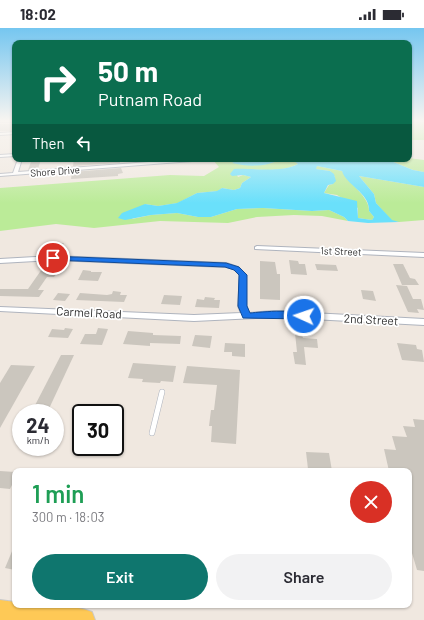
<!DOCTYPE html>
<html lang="en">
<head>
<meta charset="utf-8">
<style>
	body { margin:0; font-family:Barlow,sans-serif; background:#f2f2f3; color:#2b2b33; height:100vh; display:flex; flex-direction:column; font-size:15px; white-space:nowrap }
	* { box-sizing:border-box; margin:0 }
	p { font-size:13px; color:#7c7c81 }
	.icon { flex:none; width:22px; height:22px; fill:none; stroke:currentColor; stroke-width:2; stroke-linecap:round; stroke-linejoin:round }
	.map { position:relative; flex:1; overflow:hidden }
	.details { position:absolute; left:12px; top:440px; width:400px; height:140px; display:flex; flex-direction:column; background:#fff; border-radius:8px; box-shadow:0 1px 3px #0004 }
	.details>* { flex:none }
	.top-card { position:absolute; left:12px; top:12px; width:400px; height:122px; border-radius:8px; box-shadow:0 1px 3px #0004; background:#0b6e4f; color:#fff; overflow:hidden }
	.speed { position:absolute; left:12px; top:376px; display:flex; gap:8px; font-size:20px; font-weight:700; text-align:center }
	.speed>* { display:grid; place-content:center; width:52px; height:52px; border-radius:50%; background:#fff; box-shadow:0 1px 3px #0004; line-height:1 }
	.speed small { font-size:10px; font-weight:400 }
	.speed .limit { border:2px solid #111; border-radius:6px; background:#fff; color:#111 }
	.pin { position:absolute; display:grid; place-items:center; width:34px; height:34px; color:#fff; margin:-17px; border:2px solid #fff; border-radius:50%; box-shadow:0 1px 4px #0007 }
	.me { position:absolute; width:44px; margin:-22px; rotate:273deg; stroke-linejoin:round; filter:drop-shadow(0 0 3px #0008) }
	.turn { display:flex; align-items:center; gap:14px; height:84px; padding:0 20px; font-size:18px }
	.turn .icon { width:52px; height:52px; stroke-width:2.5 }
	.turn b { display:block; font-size:28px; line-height:34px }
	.then { display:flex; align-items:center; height:38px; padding:0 20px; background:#0003; gap:8px; font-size:15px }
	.round { display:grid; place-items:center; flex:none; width:42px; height:42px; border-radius:21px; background:#f2f2f3 }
	.overview { display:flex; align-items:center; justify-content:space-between; height:68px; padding:0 20px }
	h1 { font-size:24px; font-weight:600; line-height:30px; color:#1e9e55 }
	.action { display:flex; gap:8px; margin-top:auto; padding:8px 20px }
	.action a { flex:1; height:46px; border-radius:24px; background:#0f766e; color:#fff; font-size:16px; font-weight:600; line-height:46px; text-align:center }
	.action a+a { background:#f2f2f3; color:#2b2b33 }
	.status { display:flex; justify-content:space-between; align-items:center; height:28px; padding:0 20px; background:#fff; direction:ltr }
	.status svg { height:11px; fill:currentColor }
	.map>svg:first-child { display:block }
	.green { fill:#bbeb98 }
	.water { fill:#6ae0fb; fill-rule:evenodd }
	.building { fill:#cbc6be }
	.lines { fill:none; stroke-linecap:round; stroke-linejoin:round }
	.service-casing { stroke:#afb4be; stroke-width:6 }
	.minor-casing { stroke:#afb4be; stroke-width:2 }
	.primary-casing { stroke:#c9c9c9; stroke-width:2 }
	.service { stroke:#fff; stroke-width:5 }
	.minor { fill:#fff; fill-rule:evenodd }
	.primary { fill:#fec956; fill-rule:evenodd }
	.route { fill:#1a73e8; stroke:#114b97 }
	.labels { text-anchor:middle; stroke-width:3.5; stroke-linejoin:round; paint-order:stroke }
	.far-street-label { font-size:10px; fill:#2e2e2e; stroke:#fff }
	.street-label { font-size:12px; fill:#2e2e2e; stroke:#fff }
</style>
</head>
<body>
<div class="status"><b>18:02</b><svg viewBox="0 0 49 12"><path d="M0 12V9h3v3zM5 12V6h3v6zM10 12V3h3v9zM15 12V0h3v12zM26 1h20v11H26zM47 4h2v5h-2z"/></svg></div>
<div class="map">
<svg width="424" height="592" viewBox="0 0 424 592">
	<rect width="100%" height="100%" fill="#f0e8e0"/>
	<g class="green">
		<path d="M409 92 424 94V112H409Z"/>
		<path d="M409 130 424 132V144L413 142 386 131Z"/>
		<path d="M212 131H240L233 135C241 135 250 137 259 137 270 137 290 124 298 136 279 146 254 140 234 141L238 149 243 147 251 149 242 155 240 160 234 162 222 160 218 163 197 165 178 175 158 178 145 176 132 191 151 187 177 185 198 189H211L237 181 263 180 312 183 329 182 344 189 348 193 322 188 294 187 257 189 228 195 160 193 94 200 56 196 0 203V160L170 147 204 148 219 139Z"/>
		<path d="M317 138 342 143C348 155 370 169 369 183L374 189 372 192 358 190V180L337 167 324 165 329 157 333 156 335 149 330 143 315 141Z"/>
		<path d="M359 148 424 159V192L399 194 392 193 376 175 374 166Z"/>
	</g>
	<g class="water">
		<path d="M240 131H281C267 139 248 139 232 135Z"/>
		<path d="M291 131H386L413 142 424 144V159L359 148 374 166 376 175 392 192 399 194 368 195 348 193 344 189 329 182 312 183 263 180 237 181 211 189H198L177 185 151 187 125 192 118 190 122 185 145 176 158 178 177 175 197 165 217 163 222 160 234 162 240 160 242 155 251 149 243 147 232 148 230 146 234 141C252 140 282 145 298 136ZM317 138 342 143C346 157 370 165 369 183L374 189 372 192 358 190 357 173 324 165 328 157 333 156 336 153 334 146 330 143 316 141Z"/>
	</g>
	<g class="building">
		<rect x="0" y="96" width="15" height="7"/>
		<path d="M32 131H41L38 141 28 142Z"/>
		<path d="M74 131H80L81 133 120 131V135L73 138Z"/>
		<path d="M121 140 123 145 118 146V148L71 151 72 144Z"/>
		<path d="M52 215H64L58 223 46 222Z"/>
		<path d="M289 232 298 233 299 236H305L307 247 291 246Z"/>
		<path d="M260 233 275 234 277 246H280V272L260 271Z"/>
		<path d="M315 236 336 237 338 243 317 242Z"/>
		<path d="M393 236H403L410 250 415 251 419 257H402Z"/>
		<path d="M42 241 59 242 54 249H47L38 262H44L39 269 0 268V261H28Z"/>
		<path d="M83 242 91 243V244H102L98 253 78 252Z"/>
		<path d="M396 257 407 258 413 271H421L424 282 417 281 419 285 408 284Z"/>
		<path d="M361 262 373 263 376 273 363 271Z"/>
		<path d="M113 263 121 264 120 267H127L124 274 76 272 80 265 107 267 112 266Z"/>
		<path d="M58 265 70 266 65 273 53 272Z"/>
		<path d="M164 267 182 268 180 277 161 276Z"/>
		<path d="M205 269 215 270 214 272H220L219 280 195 279 197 271 204 272Z"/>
		<path d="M65 300 73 301 68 310 48 309 52 301 64 302Z"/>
		<path d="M98 300 108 301 102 317 80 316 85 306H96Z"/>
		<path d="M128 303 153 305V307L181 308 180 316 150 315V318L123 316Z"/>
		<path d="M295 305 302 306 303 310 317 311 318 320 304 319 306 337 295 336 293 324H297Z"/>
		<path d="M195 307 212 308 210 320 192 318Z"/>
		<path d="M225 315 245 316V329L232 328V324H224Z"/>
		<path d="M397 315 416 317 417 321 422 322 424 334 402 332Z"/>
		<path d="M61 327H74L47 385H31Z"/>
		<path d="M133 335 176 338 173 354 161 353 160 355 142 354 143 351 128 350Z"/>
		<path d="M11 337 35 338 0 400V355Z"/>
		<path d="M187 338 240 342 236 416 211 414 212 398H209L211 382H214L217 357 183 355Z"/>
		<path d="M413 391 424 392V543L417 542 409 515V443H389L384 421 396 422 392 408 407 409 403 398 415 399Z"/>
		<path d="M306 424 329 425 332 443 308 441Z"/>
		<path d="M0 443 15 444V451L10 461 0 460Z"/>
		<path d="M15 516V542L5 540Z"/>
	</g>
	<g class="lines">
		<g class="service-casing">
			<path id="service" d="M152 405 162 364"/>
		</g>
		<g class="minor-casing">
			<g id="minor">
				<rect x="0" y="92" width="15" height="2"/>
				<path d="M15 104V106L0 107V105Z"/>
				<path d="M15 126V128L0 129V127Z"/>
				<path d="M18 131H22L18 144 188 131H207L205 132 0 148V146L13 145Z"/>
				<path d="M257 218 424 225V229L255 221V219Z"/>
				<path d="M53 228 226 235 238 239 246 247V278L249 285 274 283 424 291V297L274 289 194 293 0 283V279L194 287 241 285 238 278 240 247 234 241 226 239 53 232 0 235V231Z"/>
			</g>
		</g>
		<g class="primary-casing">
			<path id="primary" d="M0 572 15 574V577C39 577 69 575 92 584L95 592H0Z"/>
		</g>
		<use href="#service" class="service"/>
		<use href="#minor" class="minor"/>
		<use href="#primary" class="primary"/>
	</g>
	<linearGradient id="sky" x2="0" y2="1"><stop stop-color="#75c6f0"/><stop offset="0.53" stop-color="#f8f5f1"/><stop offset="1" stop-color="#f8f5f1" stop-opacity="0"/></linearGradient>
	<rect width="424" height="175" fill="url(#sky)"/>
	<path class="route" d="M50 228 226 235 239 239 247 247V278L250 285C261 284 302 280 308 288L304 291 243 290 238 278 239 247 234 242 225 239 53 232 50 231Z"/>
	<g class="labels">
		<g class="far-street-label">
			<text transform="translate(55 143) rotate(-4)" y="4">Shore Drive</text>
			<text transform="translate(341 223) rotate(2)" y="4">1st Street</text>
		</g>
		<g class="street-label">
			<text transform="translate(89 285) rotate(3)" y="4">Carmel Road</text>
			<text transform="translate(371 292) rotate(3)" y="4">2nd Street</text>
		</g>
	</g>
</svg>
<div class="speed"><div>24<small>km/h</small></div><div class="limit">30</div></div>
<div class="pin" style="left:53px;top:230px;background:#d93025"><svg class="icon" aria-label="arrive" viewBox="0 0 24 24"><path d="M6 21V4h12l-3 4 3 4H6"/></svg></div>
<svg class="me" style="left:304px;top:288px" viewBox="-20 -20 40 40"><circle r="17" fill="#1a73e8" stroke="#fff" stroke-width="3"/><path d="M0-11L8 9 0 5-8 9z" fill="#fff"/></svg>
<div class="top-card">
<div class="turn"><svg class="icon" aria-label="right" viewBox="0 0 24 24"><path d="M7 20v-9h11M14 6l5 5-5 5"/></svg><div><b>50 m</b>Putnam Road</div></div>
<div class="then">Then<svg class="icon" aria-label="left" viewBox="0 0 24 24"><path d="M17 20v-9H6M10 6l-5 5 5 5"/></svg></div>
</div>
<section class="details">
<div class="overview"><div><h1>1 min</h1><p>300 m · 18:03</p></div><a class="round" style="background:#d93025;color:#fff"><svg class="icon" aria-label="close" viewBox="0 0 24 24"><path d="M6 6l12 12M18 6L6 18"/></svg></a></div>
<div class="action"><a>Exit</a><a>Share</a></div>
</section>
</div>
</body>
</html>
